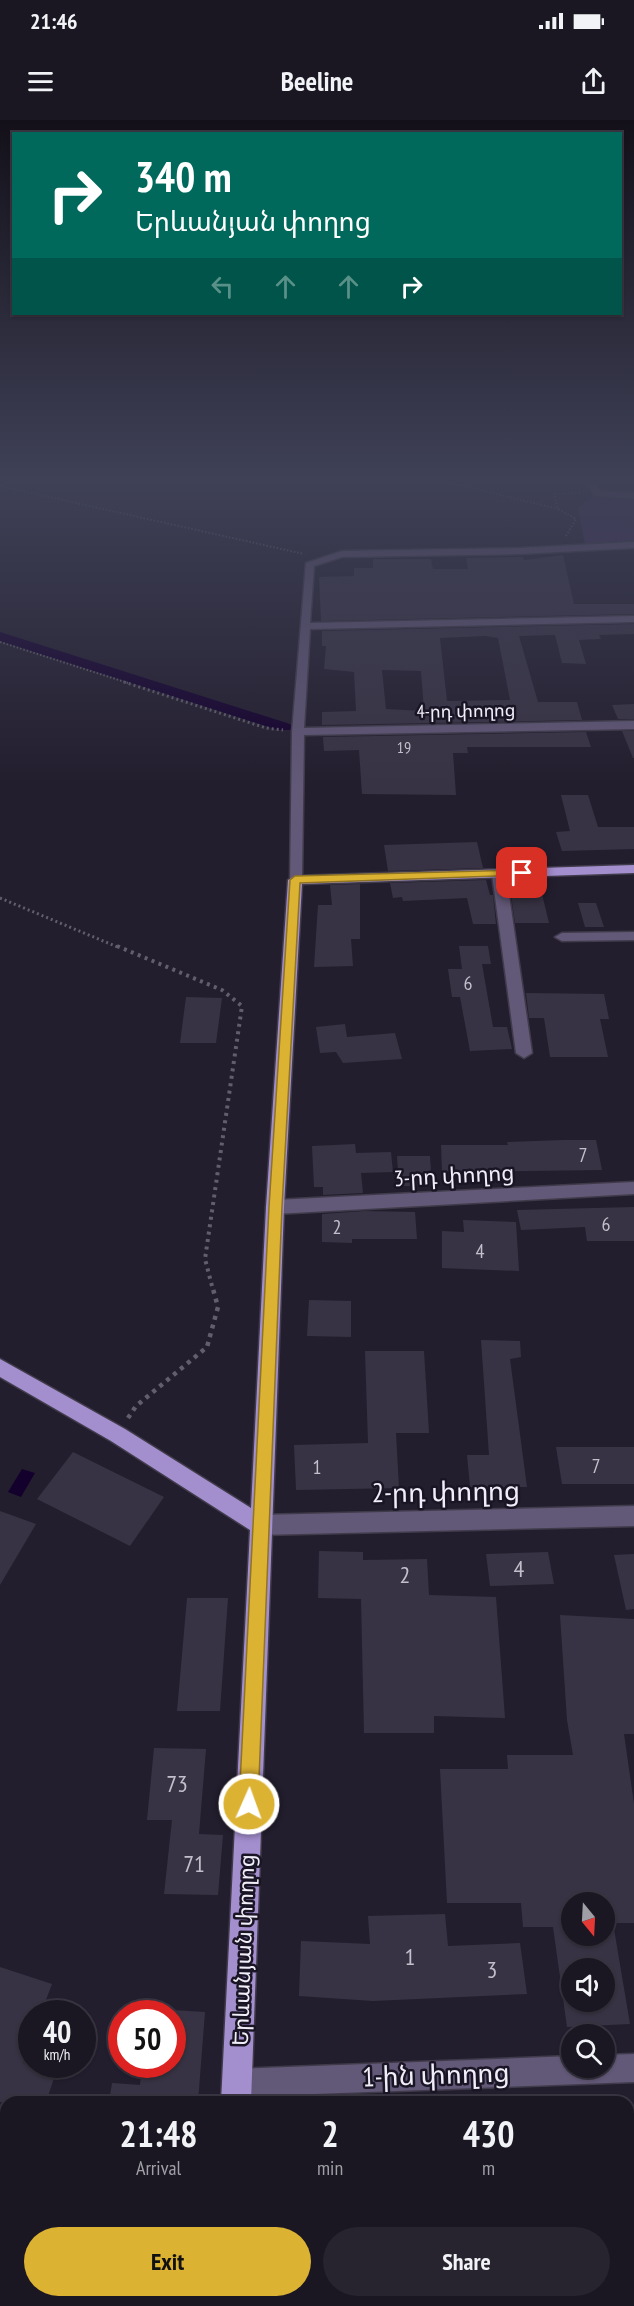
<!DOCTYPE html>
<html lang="en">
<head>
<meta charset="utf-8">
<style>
	body { margin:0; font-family:"PT Sans Narrow","Noto Sans Armenian",sans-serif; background:#27232f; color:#f1f3f6; height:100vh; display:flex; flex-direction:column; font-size:22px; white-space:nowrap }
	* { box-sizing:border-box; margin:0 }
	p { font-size:20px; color:#9f9fa5 }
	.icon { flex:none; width:33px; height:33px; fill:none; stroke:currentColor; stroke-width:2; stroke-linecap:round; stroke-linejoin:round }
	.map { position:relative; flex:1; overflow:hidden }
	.panel { position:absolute; left:0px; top:1976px; width:634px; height:212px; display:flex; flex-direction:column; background:#1a1622; border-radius:18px 18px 0 0; box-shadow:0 2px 4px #0004,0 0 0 2px #383540 }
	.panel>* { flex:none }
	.banner { position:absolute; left:12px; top:12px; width:610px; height:183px; border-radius:0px; box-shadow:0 2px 4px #0004,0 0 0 2px #383540; background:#00695c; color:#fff; overflow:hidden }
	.needle { width:39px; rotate:162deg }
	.controls { position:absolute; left:561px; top:1772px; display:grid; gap:12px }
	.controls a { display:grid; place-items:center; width:54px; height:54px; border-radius:50%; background:#1a1622; box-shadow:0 2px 4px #0004,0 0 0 2px #383540; font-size:30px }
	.speed { position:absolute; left:18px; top:1880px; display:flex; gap:12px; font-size:30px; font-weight:700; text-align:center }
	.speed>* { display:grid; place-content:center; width:78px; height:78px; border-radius:50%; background:#1a1622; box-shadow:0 2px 4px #0004,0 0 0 2px #383540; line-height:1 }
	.speed small { font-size:15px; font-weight:400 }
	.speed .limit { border:9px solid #d22; background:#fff; color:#111 }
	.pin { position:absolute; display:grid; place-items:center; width:51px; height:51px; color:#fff; margin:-26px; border-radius:12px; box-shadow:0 3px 9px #0006 }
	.me { position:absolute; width:66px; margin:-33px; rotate:2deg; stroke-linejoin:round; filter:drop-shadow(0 0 4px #0008) }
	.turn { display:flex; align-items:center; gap:21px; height:126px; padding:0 24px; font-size:27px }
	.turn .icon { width:78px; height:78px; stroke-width:2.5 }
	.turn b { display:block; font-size:42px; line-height:51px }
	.lanes { display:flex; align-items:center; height:57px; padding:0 24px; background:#0003; justify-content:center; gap:30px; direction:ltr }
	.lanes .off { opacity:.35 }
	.eta { display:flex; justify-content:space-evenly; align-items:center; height:102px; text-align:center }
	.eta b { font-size:36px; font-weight:600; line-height:42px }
	.primary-button { display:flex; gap:12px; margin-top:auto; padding:12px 24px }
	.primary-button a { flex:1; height:69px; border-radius:36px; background:#dcb233; color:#111; font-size:24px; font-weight:600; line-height:69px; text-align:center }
	.primary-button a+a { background:#27232f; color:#f1f3f6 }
	.status { display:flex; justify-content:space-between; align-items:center; height:42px; padding:0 30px; background:#1a1622; direction:ltr }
	.status svg { height:16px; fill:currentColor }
	header { display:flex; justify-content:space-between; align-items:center; height:78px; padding:0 24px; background:#1a1622; font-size:27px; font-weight:600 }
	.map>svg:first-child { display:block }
	.green { fill:#3e2d5a }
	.water { fill:#14002d }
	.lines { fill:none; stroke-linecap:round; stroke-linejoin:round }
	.canal { fill:#14002d; fill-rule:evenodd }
	.building { fill:#383344; fill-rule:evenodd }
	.minor-casing { stroke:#403b4a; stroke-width:3 }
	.major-casing { stroke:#403b4a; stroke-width:3 }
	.path-far3 { stroke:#625e6d; stroke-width:2; stroke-dasharray:1.5 2; stroke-linecap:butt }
	.path-far2 { stroke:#625e6d; stroke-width:3; stroke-dasharray:2 3; stroke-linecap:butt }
	.path-far1 { stroke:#625e6d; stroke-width:4; stroke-dasharray:3 4.5; stroke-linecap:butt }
	.path { stroke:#625e6d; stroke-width:4.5; stroke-dasharray:4 5; stroke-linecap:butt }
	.minor { fill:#625877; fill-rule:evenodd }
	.major { fill:#a38ece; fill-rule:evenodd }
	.route { fill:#dcb233; stroke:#8f7421; stroke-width:1.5 }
	.labels { text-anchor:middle; stroke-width:5; stroke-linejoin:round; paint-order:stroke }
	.far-number-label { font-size:16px; fill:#c3bfcc }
	.far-street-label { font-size:18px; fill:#f1eef9; stroke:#1a1524 }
	.number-label { font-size:20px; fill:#c3bfcc }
	.street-label { font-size:22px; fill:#f1eef9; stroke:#1a1524 }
	.near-number-label { font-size:24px; fill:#c3bfcc }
	.near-street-label { font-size:27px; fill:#f1eef9; stroke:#1a1524 }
</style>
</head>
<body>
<div class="status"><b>21:46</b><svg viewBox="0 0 49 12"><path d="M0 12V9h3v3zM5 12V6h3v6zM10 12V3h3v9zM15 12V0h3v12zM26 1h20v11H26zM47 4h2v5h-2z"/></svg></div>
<header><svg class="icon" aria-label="menu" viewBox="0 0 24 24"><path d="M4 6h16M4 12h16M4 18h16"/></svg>Beeline<svg class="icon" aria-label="share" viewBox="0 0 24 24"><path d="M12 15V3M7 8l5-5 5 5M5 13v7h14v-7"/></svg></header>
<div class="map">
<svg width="634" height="2186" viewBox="0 0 634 2186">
	<rect width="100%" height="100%" fill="#231e2e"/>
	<path class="green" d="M596 374 634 378V422L585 425 578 388Z"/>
	<path class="water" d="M22 1349 35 1353 21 1377 8 1372Z"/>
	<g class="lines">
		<path class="canal" d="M0 512 290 604 292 607 290 610H278L0 521Z"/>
	</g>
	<g class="building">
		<path d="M563 435 574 484H634V494L321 501 319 457 354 456V448H373V439H431L433 449H468L466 438 523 437 524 440Z"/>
		<path d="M634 504V514L599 515 601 519 579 520 586 544 562 543 555 515 519 516 538 582H577L582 600 322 605V592L356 591 354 552 324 549 326 526H322V511ZM485 516 498 518 510 580 447 581 440 518ZM382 550 421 551 424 591 386 589Z"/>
		<path d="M634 584V599H618L612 585Z"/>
		<path d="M622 611H634V638H633Z"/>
		<path d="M586 612 591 627H467L468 633H453L456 675 362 674 359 630 324 631 323 617Z"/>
		<path d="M561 675H588L598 707H634V729L562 731 556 712 570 711Z"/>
		<path d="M477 722 483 748 388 751 384 725Z"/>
		<path d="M486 760 490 775H493L496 804H473L467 778 403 781 402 777 393 778 390 763Z"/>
		<path d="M360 764V819H351L353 846 314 847 318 785H332L330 765Z"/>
		<path d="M542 774 549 803H515L511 775Z"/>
		<path d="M578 783H596L604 807H585Z"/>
		<path d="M459 826H488L491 844H482L493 907H507L512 929 470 931 460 877H452L448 849H462Z"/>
		<path d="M526 873 604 874 609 899H600L608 937H550L544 898H529Z"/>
		<path d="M186 877 222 878 216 923H180Z"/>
		<path d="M345 904 347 917 395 913 402 939 343 943 336 932 320 933 316 907Z"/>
		<path d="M564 1020H596L602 1050 442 1052 441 1025H508L507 1022Z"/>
		<path d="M355 1024 356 1033 391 1032 393 1052 361 1053 363 1073 323 1075V1067H314L312 1026Z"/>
		<path d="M397 1036H430L432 1066H399Z"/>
		<path d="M634 1087V1121H587L585 1107 521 1110 517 1090Z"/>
		<path d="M365 1091 415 1092 417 1119H352V1123L322 1122V1094Z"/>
		<path d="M463 1100 516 1102 519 1151 442 1148V1111L464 1112Z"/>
		<path d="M309 1180 351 1181V1217L307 1216Z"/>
		<path d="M481 1220 520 1221 521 1237 510 1239 527 1367H470L467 1335H489Z"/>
		<path d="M365 1231H424L429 1313H396L399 1368 296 1370 294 1325 368 1323Z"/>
		<path d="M556 1327H634V1364H562Z"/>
		<path d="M73 1332 164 1377 130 1426 37 1379Z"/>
		<path d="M0 1391 36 1404 0 1465Z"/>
		<path d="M319 1431 363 1432V1440L427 1439 429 1475 496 1477 505 1598 434 1596V1613H364L361 1479 318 1478Z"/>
		<path d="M548 1432 554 1464 490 1466 486 1434Z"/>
		<path d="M634 1434V1489L626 1490 614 1435Z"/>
		<path d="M187 1478H228L220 1591H177Z"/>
		<path d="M560 1495 634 1499V1614H624L634 1684V1803H613L630 1904 567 1907 553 1807H523L521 1783H447L440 1649H508L507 1635H573L567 1600ZM572 1782H604V1815H572ZM572 1848H604V1881H572Z"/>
		<path d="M154 1628 206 1629 199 1714 223 1715 218 1775 164 1774 172 1700H147Z"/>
		<path d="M445 1794 448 1826 520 1823 527 1874 373 1881 299 1876 301 1821 370 1824 368 1796Z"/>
		<path d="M0 1847 52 1864 41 1893H32V1919L23 1943 55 1955 46 1982H0Z"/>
		<path d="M172 1890 205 1892 198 1982H109L112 1963 140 1965 142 1944H172Z"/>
	</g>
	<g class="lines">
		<g class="minor-casing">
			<g id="minor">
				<path d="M584 359H592L600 371 634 373V379L594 375Z"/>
				<path d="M634 422V428L520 434 342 437 314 446 310 503 634 496V502L310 509 304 608 634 601V609L304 615 302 760 295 764 290 763 292 612 306 443 342 431 520 428Z"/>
				<path d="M499 750 506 754 532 933 524 938 516 933 492 754Z"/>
				<path d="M634 812V820L562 821 555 817 562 813Z"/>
				<path d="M634 1062V1074L275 1094 269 1092 266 1087 269 1082 275 1080Z"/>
				<path d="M634 1386V1406L260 1415 252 1412 249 1405 252 1398 260 1395Z"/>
				<path d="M634 1934V1962L237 1977 227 1973 223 1963 227 1953 237 1949 572 1936V1947H604V1935Z"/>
			</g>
		</g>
		<g class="major-casing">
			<g id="major">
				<path d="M634 745V753L302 764 284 1087 251 1982H221L250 1410 111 1321 0 1257V1239L125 1309 251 1388 266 1087 288 760 295 756Z"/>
				<rect x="209" y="2181" width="32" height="5"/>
			</g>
		</g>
		<g class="path-far3">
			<path d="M435 359 558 389"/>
			<path d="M0 366 304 434"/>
			<path d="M566 416 576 399 558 389 554 374 581 373"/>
			<path d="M0 522 128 563"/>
		</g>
		<g class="path-far2">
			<path d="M124 562 266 608 283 610"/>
			<path d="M0 778 120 828"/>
		</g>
		<path class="path-far1" d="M117 826 222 870 242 886 205 1139 213 1170"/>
		<path class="path" d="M128 1298 136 1286 207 1227 218 1187 213 1169"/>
		<use href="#minor" class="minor"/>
		<use href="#major" class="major"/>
	</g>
	<linearGradient id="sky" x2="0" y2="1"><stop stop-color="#131019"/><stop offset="0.54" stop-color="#3f4157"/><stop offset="1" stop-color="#3f4157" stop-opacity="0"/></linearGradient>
	<rect width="634" height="665" fill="url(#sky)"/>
	<path class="route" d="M522 750 527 753 525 755 300 763 282 1087 258 1684 256 1690 249 1693 242 1690 239 1684 269 1087 290 760 295 756Z"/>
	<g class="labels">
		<g class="far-number-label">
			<text x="404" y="633">19</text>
		</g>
		<g class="far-street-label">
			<text transform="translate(466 591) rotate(-1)" y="6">4-րդ փողոց</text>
		</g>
		<g class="number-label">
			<text x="468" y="870">6</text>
			<text x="583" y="1042">7</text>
			<text x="606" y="1111">6</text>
			<text x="337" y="1114">2</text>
			<text x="480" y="1138">4</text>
			<text x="596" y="1353">7</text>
			<text x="317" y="1354">1</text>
		</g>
		<g class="street-label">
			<text transform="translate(454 1055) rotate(-3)" y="8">3-րդ փողոց</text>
			<text transform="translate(243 1830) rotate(-88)" y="8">Երևանյան փողոց</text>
		</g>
		<g class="near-number-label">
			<text x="519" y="1457">4</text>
			<text x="405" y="1463">2</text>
			<text x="177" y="1672">73</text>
			<text x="194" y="1752">71</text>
			<text x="410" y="1845">1</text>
			<text x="492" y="1858">3</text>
		</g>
		<g class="near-street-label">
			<text transform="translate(446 1372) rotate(-1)" y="9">2-րդ փողոց</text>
			<text transform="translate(436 1955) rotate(-2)" y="9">1-ին փողոց</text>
		</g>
	</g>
</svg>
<div class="controls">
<a><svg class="needle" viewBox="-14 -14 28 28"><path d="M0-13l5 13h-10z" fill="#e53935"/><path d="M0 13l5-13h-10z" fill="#9f9fa5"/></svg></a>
<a><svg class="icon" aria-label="sound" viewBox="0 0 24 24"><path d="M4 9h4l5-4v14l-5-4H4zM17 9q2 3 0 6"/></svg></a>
<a><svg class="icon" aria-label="search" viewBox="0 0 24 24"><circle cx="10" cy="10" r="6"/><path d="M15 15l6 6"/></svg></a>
</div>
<div class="speed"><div>40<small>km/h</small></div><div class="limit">50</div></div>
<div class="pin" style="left:522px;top:753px;background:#d93025"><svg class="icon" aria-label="arrive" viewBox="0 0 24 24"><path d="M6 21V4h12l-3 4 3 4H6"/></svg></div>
<svg class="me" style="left:249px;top:1684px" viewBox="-20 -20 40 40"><circle r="17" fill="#dcb233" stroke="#fff" stroke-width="3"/><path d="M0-11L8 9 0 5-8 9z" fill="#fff"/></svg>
<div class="banner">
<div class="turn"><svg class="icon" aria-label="right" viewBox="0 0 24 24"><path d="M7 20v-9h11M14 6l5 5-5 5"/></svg><div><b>340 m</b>Երևանյան փողոց</div></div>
<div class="lanes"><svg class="icon off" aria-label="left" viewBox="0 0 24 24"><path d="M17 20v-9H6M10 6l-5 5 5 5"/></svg><svg class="icon off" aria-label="ahead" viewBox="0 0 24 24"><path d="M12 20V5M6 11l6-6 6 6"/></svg><svg class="icon off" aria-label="ahead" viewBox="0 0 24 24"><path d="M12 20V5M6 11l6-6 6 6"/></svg><svg class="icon" aria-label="right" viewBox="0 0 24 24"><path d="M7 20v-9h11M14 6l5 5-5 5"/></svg></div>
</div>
<section class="panel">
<div class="eta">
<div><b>21:48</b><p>Arrival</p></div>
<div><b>2</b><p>min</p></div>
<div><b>430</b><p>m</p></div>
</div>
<div class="primary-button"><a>Exit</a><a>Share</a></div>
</section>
</div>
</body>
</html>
